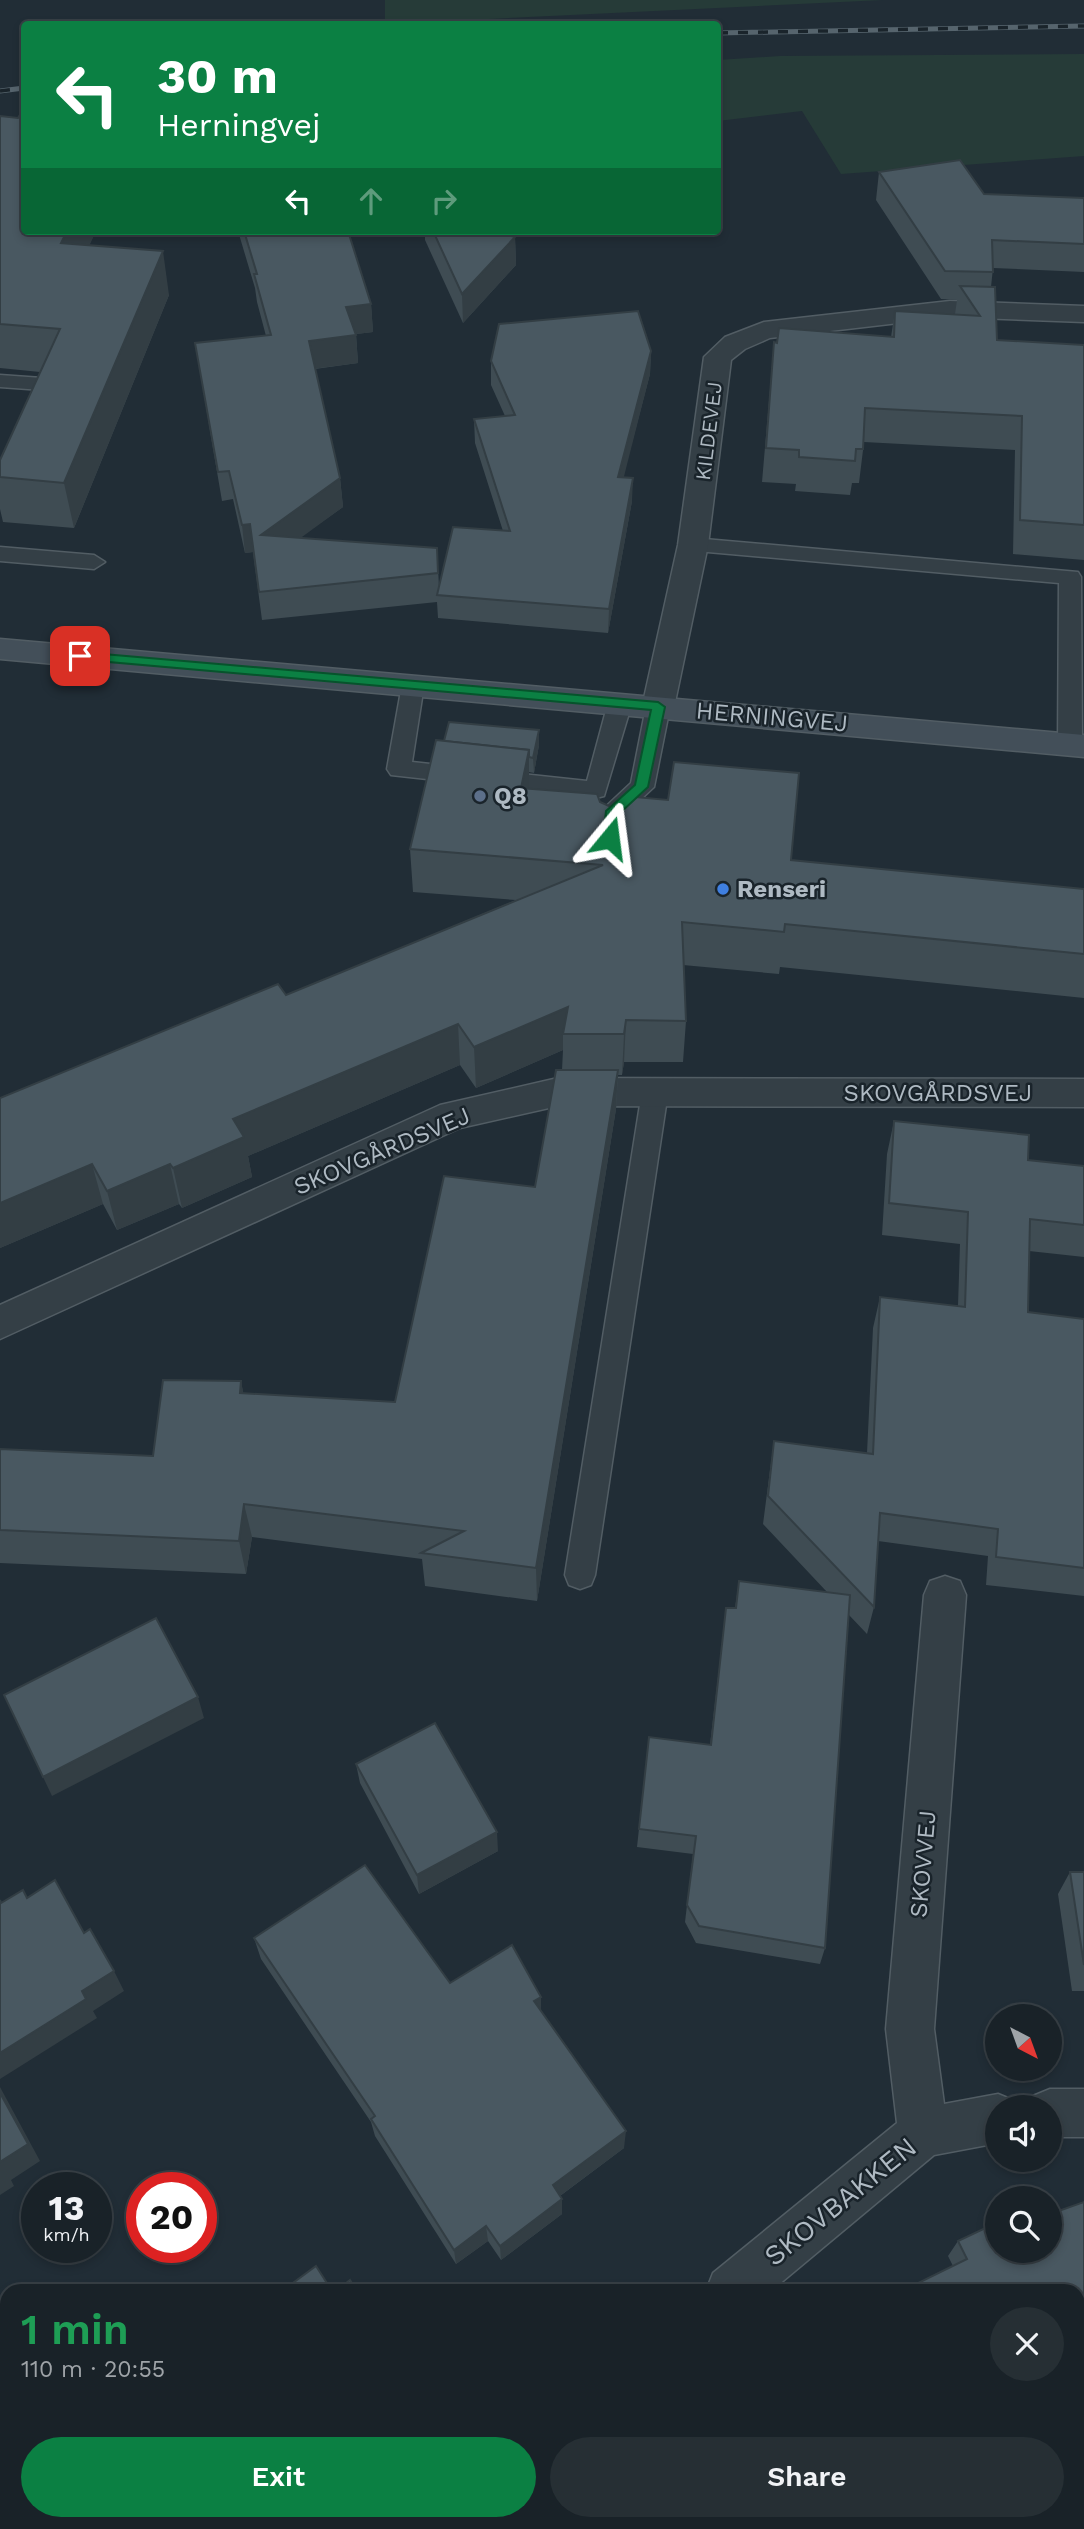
<!DOCTYPE html>
<html lang="en">
<head>
<meta charset="utf-8">
<style>
	body { margin:0; font-family:"Work Sans",sans-serif; background:#262f34; color:#f1f3f6; height:100vh; display:flex; flex-direction:column; font-size:26px; white-space:nowrap }
	* { box-sizing:border-box; margin:0 }
	p { font-size:23px; color:#9fa4a8 }
	.icon { flex:none; width:38px; height:38px; fill:none; stroke:currentColor; stroke-width:2; stroke-linecap:round; stroke-linejoin:round }
	.map { position:relative; flex:1; overflow:hidden }
	.details { position:absolute; left:0px; top:2284px; width:1085px; height:247px; display:flex; flex-direction:column; background:#192228; border-radius:21px 21px 0 0; box-shadow:0 4px 10px #0003,0 0 0 2px #373f45 }
	.details>* { flex:none }
	.banner { position:absolute; left:21px; top:21px; width:700px; height:214px; border-radius:7px; box-shadow:0 4px 10px #0003,0 0 0 2px #373f45; background:#0b8043; color:#fff; overflow:hidden }
	.needle { width:46px; rotate:139deg }
	.tools { position:absolute; left:985px; top:2004px; display:grid; gap:14px }
	.tools a { display:grid; place-items:center; width:77px; height:77px; border-radius:50%; background:#192228; box-shadow:0 4px 10px #0003,0 0 0 2px #373f45; font-size:35px }
	.speed { position:absolute; left:21px; top:2172px; display:flex; gap:14px; font-size:35px; font-weight:700; text-align:center }
	.speed>* { display:grid; place-content:center; width:91px; height:91px; border-radius:50%; background:#192228; box-shadow:0 4px 10px #0003,0 0 0 2px #373f45; line-height:1 }
	.speed small { font-size:18px; font-weight:400 }
	.speed .limit { border:10px solid #d22; background:#fff; color:#111 }
	.pin { position:absolute; display:grid; place-items:center; width:60px; height:60px; color:#fff; margin:-30px; border-radius:14px; box-shadow:0 4px 10px #0006 }
	.me { position:absolute; width:77px; margin:-38px; rotate:16deg; stroke-linejoin:round; filter:drop-shadow(0 0 5px #0008) }
	.turn { display:flex; align-items:center; gap:24px; height:147px; padding:0 21px; font-size:32px }
	.turn .icon { width:91px; height:91px; stroke-width:2.5 }
	.turn b { display:block; font-size:49px; line-height:60px }
	.lanes { display:flex; align-items:center; height:66px; padding:0 21px; background:#0003; justify-content:center; gap:35px; direction:ltr }
	.lanes .off { opacity:.35 }
	.round { display:grid; place-items:center; flex:none; width:74px; height:74px; border-radius:37px; background:#262f34 }
	.summary { display:flex; align-items:center; justify-content:space-between; height:119px; padding:0 21px }
	h1 { font-size:42px; font-weight:600; line-height:52px; color:#1e9e55 }
	.primary-button { display:flex; gap:14px; margin-top:auto; padding:14px 21px }
	.primary-button a { flex:1; height:80px; border-radius:42px; background:#0b8043; color:#fff; font-size:28px; font-weight:600; line-height:80px; text-align:center }
	.primary-button a+a { background:#262f34; color:#f1f3f6 }
	.map>svg:first-child { display:block }
	.green { fill:#263b38 }
	.lines { fill:none; stroke-linecap:round; stroke-linejoin:round }
	.lane-casing { stroke:#525d64; stroke-width:3 }
	.street-casing { stroke:#525d64; stroke-width:3 }
	.secondary-casing { stroke:#525d64; stroke-width:3 }
	.lane { fill:#343f46; fill-rule:evenodd }
	.street { fill:#343f46; fill-rule:evenodd }
	.secondary { fill:#434f59; fill-rule:evenodd }
	.rail-casing { stroke:#56646d; stroke-width:5 }
	.rail { stroke:#1a242b; stroke-width:3.5; stroke-dasharray:10; stroke-linecap:butt }
	.wall { fill:#3f4c53 }
	.shaded-wall { fill:#333e44 }
	.building { fill:#495861; stroke:#333e44; stroke-width:2 }
	.route { fill:#0b8043; stroke:#07532c; stroke-width:2 }
	.service-dot { fill:#5c6f8a; stroke:#1a242b; stroke-width:2.5 }
	.shop-dot { fill:#3f7fe0; stroke:#1a242b; stroke-width:2.5 }
	.labels { text-anchor:middle; stroke-width:5; stroke-linejoin:round; paint-order:stroke }
	.far-street-label { font-size:21px; fill:#afbac3; stroke:#1a242b }
	.street-label { font-size:24px; fill:#afbac3; stroke:#1a242b }
	.poi-label { font-size:24px; font-weight:bold; fill:#afbac3; stroke:#1a242b; text-anchor:start }
	.near-street-label { font-size:28px; fill:#afbac3; stroke:#1a242b }
</style>
</head>
<body>
<div class="map">
<svg width="1084" height="2529" viewBox="0 0 1084 2529">
	<rect width="100%" height="100%" fill="#212d36"/>
	<g class="green">
		<path d="M385 0H883L385 24Z"/>
		<path d="M1084 54V156L841 174 802 111 718 121V60L780 56Z"/>
	</g>
	<g class="lines">
		<g class="lane-casing">
			<g id="lane">
				<path d="M0 375 42 378 52 384 42 390 0 387Z"/>
				<path d="M693 538 1078 572 1081 577 1082 745 1078 751H1062L1058 745 1059 583 685 550 682 545 685 540Z"/>
				<path d="M0 547 94 555 105 562 94 569 0 561Z"/>
				<path d="M413 677 421 680 424 685 412 762 587 781 608 703 612 698H628L632 703 604 796 596 798 391 775 387 769 402 685 405 680Z"/>
				<path d="M658 699 666 701 670 707 654 787 625 814 621 832 612 835 603 832 600 826 601 811 631 783 646 707 650 701Z"/>
				<path d="M655 1082 664 1085 668 1092 595 1575 591 1585 580 1589 569 1585 565 1575 642 1092 646 1085Z"/>
			</g>
		</g>
		<g class="street-casing">
			<g id="street">
				<path d="M950 301 1084 306V322L950 317 770 338 745 349 731 360 708 545 674 707 669 715 658 718 647 715 642 707 678 545 704 357 725 337 764 322Z"/>
				<path d="M558 1078 1084 1079V1107L558 1106 460 1128 0 1339V1305L440 1105Z"/>
				<path d="M945 1576 960 1581 966 1595 934 2029 944 2104 998 2094 1015 2101 1018 2107H998V2143L934 2155 771 2291H706L713 2273 897 2123 886 2029 924 1595 930 1581Z"/>
				<path d="M1050 2089H1084V2137H1050V2107H1028L1033 2096Z"/>
				<path d="M415 2524H474L472 2529H413Z"/>
			</g>
		</g>
		<g class="secondary-casing">
			<path id="secondary" d="M0 639 1084 735V757L0 659Z"/>
		</g>
		<use href="#lane" class="lane"/>
		<use href="#street" class="street"/>
		<use href="#secondary" class="secondary"/>
		<g class="rail-casing">
			<g id="rail">
				<path d="M718 33 1084 26"/>
				<path d="M0 91 24 88"/>
			</g>
		</g>
		<use href="#rail" class="rail"/>
	</g>
	<g class="wall">
		<path d="M0 116 18 118 24 231H96L89 245 169 295 74 528 3 522 0 509V460L40 372 0 368Z"/>
		<path d="M879 172 984 194 1084 198V272L993 268 991 287 997 340 1084 345V560L1013 554 1015 450 864 442 859 483H852L850 495 795 491 796 484 762 482 774 342 891 337 895 311 955 314 957 300 941 299 876 200Z"/>
		<path d="M238 231H348L371 304 373 332 356 334 358 363 315 369 340 478 343 507 299 538 437 548 439 587 503 531 475 443 474 419 505 416 491 385V361L651 351 650 374 623 477 632 501 608 633 438 618 437 602 262 620 253 552 245 553 233 499 222 501 195 343 266 336 257 302 255 288Z"/>
		<path d="M425 231H494L515 237 516 265 463 323 425 240Z"/>
		<path d="M539 745 534 773 529 772V788L600 802 611 807 791 860 1084 889V998L780 967 779 974 683 965 686 1021 683 1062H624L622 1075H618L616 1109 537 1601 425 1586 422 1559 252 1537 246 1574 0 1563V1449L153 1456 241 1381 243 1393 395 1402 535 1187 562 1070 563 1050 476 1088 460 1065 248 1156 252 1177 182 1208 179 1204 117 1230 103 1204 0 1248V1098L286 995 516 900 413 892 410 849Z"/>
		<path d="M894 1121 1028 1160 1084 1166V1257L1029 1251 1028 1312 1084 1319V1596L986 1585 988 1556 878 1541 874 1607 867 1634 849 1615 825 1948 820 1964 696 1943 685 1922 693 1854 637 1847 649 1737 710 1745 726 1608H735L739 1581 827 1592 763 1524 770 1470 774 1441 867 1453 873 1328 880 1297 958 1306 960 1244 882 1235 887 1154Z"/>
		<path d="M356 1764 498 1851 419 1894 360 1783Z"/>
		<path d="M1070 1872H1084V1991H1072L1058 1894Z"/>
		<path d="M254 1938 450 1983 541 1997V2012L624 2148 560 2196 562 2199V2214L501 2260 488 2241 456 2264 375 2136 371 2122 261 1959Z"/>
		<path d="M1084 2202V2352L1078 2355V2291H902L953 2266 948 2256 958 2241 998 2222V2250H1050V2214Z"/>
		<path d="M636 2524H905L899 2529H639Z"/>
	</g>
	<g class="shaded-wall">
		<path d="M67 231H96L70 288 61 243Z"/>
		<path d="M515 237 516 265 463 323 462 294Z"/>
		<path d="M163 251 169 295 74 528 64 483Z"/>
		<path d="M371 304 373 332 348 335 346 307Z"/>
		<path d="M356 335 358 363 312 369 309 341Z"/>
		<path d="M651 351 650 374 618 500V477Z"/>
		<path d="M340 478 343 507 265 564 261 535Z"/>
		<path d="M633 478 632 501 608 633 609 609Z"/>
		<path d="M250 524 253 552 245 553 242 525Z"/>
		<path d="M539 730V745L534 773 533 758Z"/>
		<path d="M529 750V793L521 788Z"/>
		<path d="M568 1007 563 1034V1050L476 1088 474 1047Z"/>
		<path d="M626 1020 624 1062 622 1075 624 1034Z"/>
		<path d="M458 1024 460 1065 248 1156 252 1177 182 1208 173 1168 233 1119Z"/>
		<path d="M618 1070 616 1109 537 1601 536 1568Z"/>
		<path d="M92 1164 103 1204 0 1248V1203Z"/>
		<path d="M170 1164 179 1204 117 1230 107 1191Z"/>
		<path d="M241 1381 248 1416 240 1393Z"/>
		<path d="M244 1504 252 1537 246 1574 239 1541Z"/>
		<path d="M198 1697 204 1718 52 1796 43 1777Z"/>
		<path d="M497 1832 498 1851 419 1894 417 1875Z"/>
		<path d="M114 1971 124 1991 93 2011 97 2018 0 2079V2053L82 1991Z"/>
		<path d="M541 1997V2016L534 2001Z"/>
		<path d="M0 2087 40 2161 11 2180 14 2186 0 2195Z"/>
		<path d="M626 2131 624 2148 553 2201V2185Z"/>
		<path d="M562 2199V2214L501 2260 500 2246Z"/>
		<path d="M486 2226 488 2241 456 2264 454 2250Z"/>
		<path d="M1084 2348V2352L1078 2355V2351Z"/>
		<path d="M158 2524H175L168 2529H151Z"/>
		<path d="M225 2524H240L233 2529H218Z"/>
	</g>
	<g class="building">
		<path d="M21 113H24V231H67L61 243 163 251 64 483 0 477V460L60 329 0 324V116L18 118Z"/>
		<path d="M960 160 984 194 1084 198V244L992 240 993 272 945 271 879 172Z"/>
		<path d="M244 231H348L371 304 346 307 356 335 309 341 340 478 261 535 437 548 438 573 259 592 250 524 242 525 229 471 218 472 195 343 271 335 254 274H257Z"/>
		<path d="M433 231H494L515 237 462 294Z"/>
		<path d="M960 286 995 287 997 340 1084 345V525L1020 520 1022 416 865 408 863 449H856L855 461 799 457V450L766 448 774 342 777 343 779 328 894 337 895 311 980 316Z"/>
		<path d="M638 311 651 351 618 477 633 478 609 609 437 595 453 527 510 531 474 419 515 415 491 361 499 324Z"/>
		<path d="M449 722 539 730 533 758 529 757V750L444 741Z"/>
		<path d="M436 740 529 750 521 788 597 794 600 802 611 807 622 804 624 796 668 800 674 762 799 773 791 860 1084 889V954L785 924 784 932 682 922 686 1021 626 1020 624 1034H563L568 1007 474 1047 458 1024 233 1119 244 1137 173 1168 170 1164 107 1191 92 1164 0 1203V1098L278 984 286 995 603 865 410 849Z"/>
		<path d="M556 1070H618L536 1568 421 1553 464 1531 244 1504 239 1541 0 1530V1449L153 1456 163 1380 241 1381 240 1393 395 1402 444 1176 535 1187Z"/>
		<path d="M894 1121 1029 1135 1028 1160 1084 1166V1225L1030 1219 1028 1312 1084 1319V1568L996 1557 998 1529 880 1513 874 1607 768 1496 774 1441 873 1454 880 1297 965 1307 968 1212 889 1203Z"/>
		<path d="M739 1581 850 1595 825 1948 699 1926 687 1905 696 1836 639 1829 649 1737 711 1745 726 1608H736Z"/>
		<path d="M156 1618 198 1697 43 1777 4 1695Z"/>
		<path d="M435 1723 497 1832 417 1875 356 1764Z"/>
		<path d="M365 1865 450 1983 512 1945 541 1997 534 2001 626 2131 553 2185 562 2199 500 2246 486 2226 454 2250 371 2119 375 2116 254 1938Z"/>
		<path d="M1070 1872H1084V1965Z"/>
		<path d="M55 1880 84 1933 90 1929 114 1971 82 1991 86 1999 0 2053V1900L1 1903 23 1890 27 1898Z"/>
		<path d="M0 2093 28 2144 0 2162Z"/>
		<path d="M1084 2202V2348L1078 2351V2291H902L967 2259 958 2241 998 2222V2250H1050V2214Z"/>
		<path d="M316 2266 332 2291H282Z"/>
		<path d="M350 2280 357 2291H336Z"/>
		<path d="M37 2524H158L151 2529H40Z"/>
		<path d="M194 2524H225L218 2529H197Z"/>
		<path d="M643 2524H905L899 2529H647Z"/>
	</g>
	<path class="route" d="M80 652 658 702 665 707 648 787 620 813 617 838 610 843 603 838 606 811 635 785 651 710 75 659V653Z"/>
	<circle class="service-dot" cx="480" cy="796" r="7"/>
	<circle class="shop-dot" cx="723" cy="889" r="7"/>
	<g class="labels">
		<g class="far-street-label">
			<text transform="translate(709 431) rotate(-83)" y="7">KILDEVEJ</text>
		</g>
		<g class="street-label">
			<text transform="translate(772 717) rotate(5)" y="8">HERNINGVEJ</text>
			<text x="938" y="1101">SKOVGÅRDSVEJ</text>
			<text transform="translate(382 1151) rotate(-23)" y="8">SKOVGÅRDSVEJ</text>
			<text transform="translate(923 1864) rotate(-85)" y="8">SKOVVEJ</text>
		</g>
		<g class="poi-label">
			<text x="494" y="804">Q8</text>
			<text x="737" y="897">Renseri</text>
		</g>
		<g class="near-street-label">
			<text transform="translate(840 2201) rotate(-39)" y="10">SKOVBAKKEN</text>
		</g>
	</g>
</svg>
<div class="tools">
<a><svg class="needle" viewBox="-14 -14 28 28"><path d="M0-13l5 13h-10z" fill="#e53935"/><path d="M0 13l5-13h-10z" fill="#9fa4a8"/></svg></a>
<a><svg class="icon" aria-label="sound" viewBox="0 0 24 24"><path d="M4 9h4l5-4v14l-5-4H4zM17 9q2 3 0 6"/></svg></a>
<a><svg class="icon" aria-label="search" viewBox="0 0 24 24"><circle cx="10" cy="10" r="6"/><path d="M15 15l6 6"/></svg></a>
</div>
<div class="speed"><div>13<small>km/h</small></div><div class="limit">20</div></div>
<div class="pin" style="left:80px;top:656px;background:#d93025"><svg class="icon" aria-label="arrive" viewBox="0 0 24 24"><path d="M6 21V4h12l-3 4 3 4H6"/></svg></div>
<svg class="me" style="left:610px;top:838px" viewBox="-20 -20 40 40"><path d="M0-17L14 15 0 8-14 15z" fill="#0b8043" stroke="#fff" stroke-width="4"/></svg>
<div class="banner">
<div class="turn"><svg class="icon" aria-label="left" viewBox="0 0 24 24"><path d="M17 20v-9H6M10 6l-5 5 5 5"/></svg><div><b>30 m</b>Herningvej</div></div>
<div class="lanes"><svg class="icon" aria-label="left" viewBox="0 0 24 24"><path d="M17 20v-9H6M10 6l-5 5 5 5"/></svg><svg class="icon off" aria-label="ahead" viewBox="0 0 24 24"><path d="M12 20V5M6 11l6-6 6 6"/></svg><svg class="icon off" aria-label="right" viewBox="0 0 24 24"><path d="M7 20v-9h11M14 6l5 5-5 5"/></svg></div>
</div>
<section class="details">
<div class="summary"><div><h1>1 min</h1><p>110 m · 20:55</p></div><a class="round"><svg class="icon" aria-label="close" viewBox="0 0 24 24"><path d="M6 6l12 12M18 6L6 18"/></svg></a></div>
<div class="primary-button"><a>Exit</a><a>Share</a></div>
</section>
</div>
</body>
</html>
